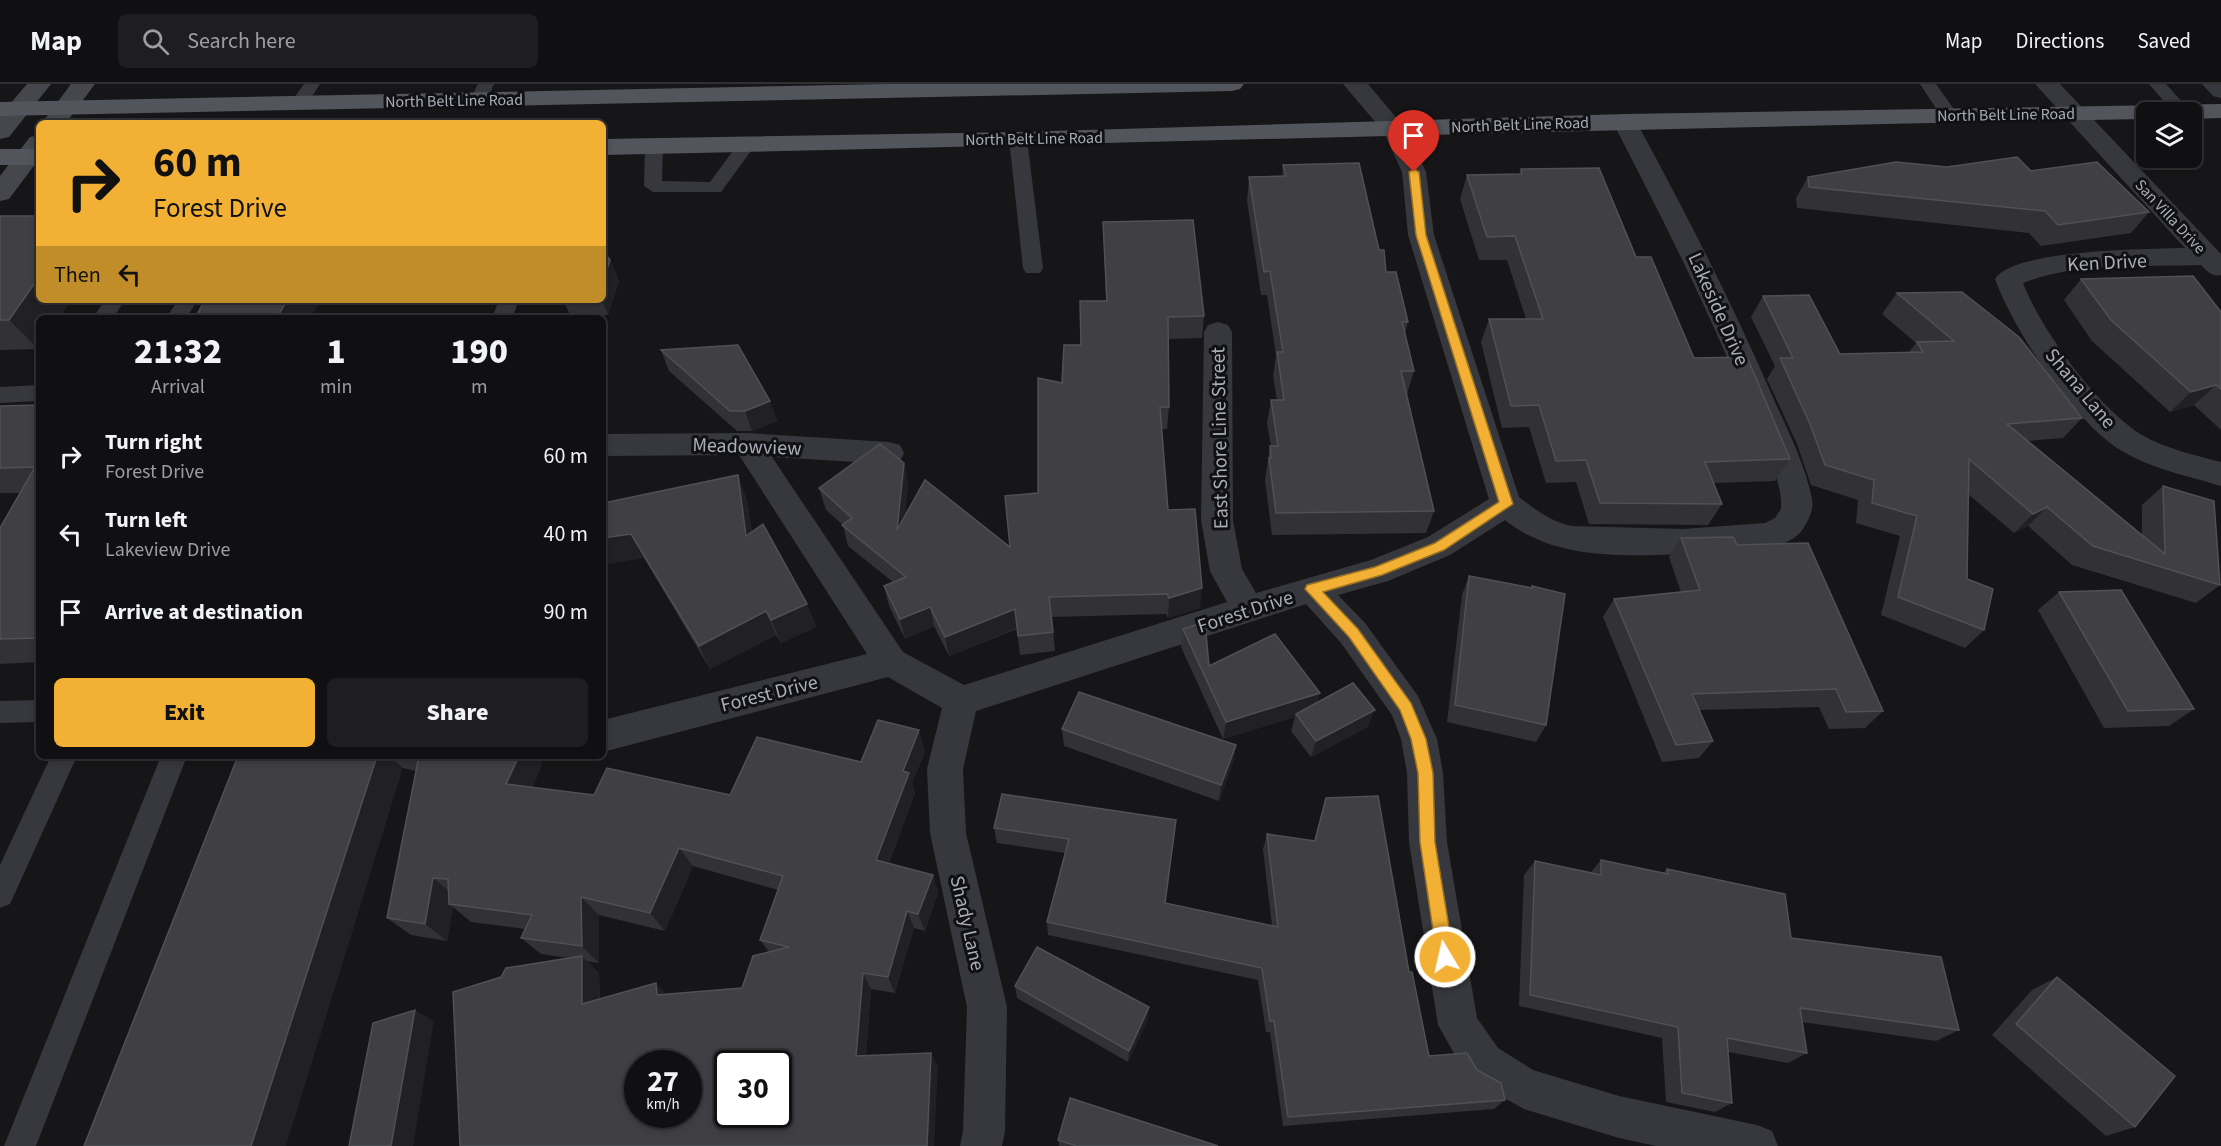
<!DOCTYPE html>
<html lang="en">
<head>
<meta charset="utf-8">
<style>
	body { margin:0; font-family:"Source Sans 3",sans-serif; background:#1e1e20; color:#f1f3f6; height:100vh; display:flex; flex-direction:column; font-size:22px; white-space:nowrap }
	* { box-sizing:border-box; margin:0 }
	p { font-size:20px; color:#9c9d9f }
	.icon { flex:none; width:33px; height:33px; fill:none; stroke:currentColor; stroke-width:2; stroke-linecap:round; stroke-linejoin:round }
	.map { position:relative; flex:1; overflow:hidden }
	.side { position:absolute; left:36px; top:231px; width:570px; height:444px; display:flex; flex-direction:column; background:#101012; border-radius:9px; box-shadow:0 3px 9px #0003,0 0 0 2px #303032 }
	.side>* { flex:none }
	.guide { position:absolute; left:36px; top:36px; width:570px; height:183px; border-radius:9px; box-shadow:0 3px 9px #0003,0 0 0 2px #303032; background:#f2b134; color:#111; overflow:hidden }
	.tools { position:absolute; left:2136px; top:18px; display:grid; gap:12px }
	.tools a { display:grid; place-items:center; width:66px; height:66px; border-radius:9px; background:#101012; box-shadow:0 3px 9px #0003,0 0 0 2px #303032; font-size:30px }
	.speed { position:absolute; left:624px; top:966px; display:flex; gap:12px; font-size:30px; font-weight:700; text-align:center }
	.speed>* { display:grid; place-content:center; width:78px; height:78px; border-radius:50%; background:#101012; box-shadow:0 3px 9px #0003,0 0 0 2px #303032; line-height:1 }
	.speed small { font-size:15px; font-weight:400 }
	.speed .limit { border:3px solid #111; border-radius:9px; background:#fff; color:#111 }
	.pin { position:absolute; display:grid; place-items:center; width:51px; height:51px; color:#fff; margin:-62px -26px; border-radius:50% 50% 50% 0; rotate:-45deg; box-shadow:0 0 6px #0007 }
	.pin .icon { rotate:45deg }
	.me { position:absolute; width:66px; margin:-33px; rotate:351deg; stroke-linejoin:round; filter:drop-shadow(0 0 4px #0008) }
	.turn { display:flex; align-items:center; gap:21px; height:126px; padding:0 18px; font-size:27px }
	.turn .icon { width:78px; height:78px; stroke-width:2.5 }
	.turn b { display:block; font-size:42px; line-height:51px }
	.then { display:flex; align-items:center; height:57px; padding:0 18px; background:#0003; gap:12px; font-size:22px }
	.eta { display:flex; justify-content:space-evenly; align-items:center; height:102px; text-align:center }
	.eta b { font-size:36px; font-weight:800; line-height:42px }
	.primary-button { display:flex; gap:12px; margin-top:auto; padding:12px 18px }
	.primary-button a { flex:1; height:69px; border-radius:9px; background:#f2b134; color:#111; font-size:24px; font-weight:800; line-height:69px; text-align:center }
	.primary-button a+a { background:#1e1e20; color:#f1f3f6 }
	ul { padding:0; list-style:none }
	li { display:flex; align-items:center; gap:18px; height:78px; padding:0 18px }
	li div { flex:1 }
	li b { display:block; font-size:22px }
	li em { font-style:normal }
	header { display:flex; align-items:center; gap:36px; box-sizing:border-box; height:84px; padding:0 30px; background:#101012; border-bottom:2px solid #303032 }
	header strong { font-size:28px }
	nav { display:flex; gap:33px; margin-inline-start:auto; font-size:21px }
	.search { width:420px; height:54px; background:#1e1e20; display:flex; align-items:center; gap:15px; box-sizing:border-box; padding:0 21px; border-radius:9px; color:#9c9d9f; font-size:22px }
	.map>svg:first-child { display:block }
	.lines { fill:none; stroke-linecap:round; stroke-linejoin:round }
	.service { fill:#37383d; fill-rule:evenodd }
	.minor { fill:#37383d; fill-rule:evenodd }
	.secondary { fill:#45474d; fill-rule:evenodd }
	.primary { fill:#53555c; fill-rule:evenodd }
	.wall { fill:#323236; fill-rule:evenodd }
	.shaded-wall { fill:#212124 }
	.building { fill:#3f3f44; stroke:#4f5156; stroke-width:1.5; fill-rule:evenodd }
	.route { fill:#f2b134; stroke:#9d7322; stroke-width:1.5 }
	.labels { text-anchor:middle; stroke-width:6; stroke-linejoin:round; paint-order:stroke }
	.far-street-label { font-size:16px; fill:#a8adb8; stroke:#111113 }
	.street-label { font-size:20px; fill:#a8adb8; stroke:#111113 }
</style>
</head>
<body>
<header>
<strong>Map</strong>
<div class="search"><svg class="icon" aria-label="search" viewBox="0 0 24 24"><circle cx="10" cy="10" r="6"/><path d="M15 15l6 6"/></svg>Search here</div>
<nav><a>Map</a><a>Directions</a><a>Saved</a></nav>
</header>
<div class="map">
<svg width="2221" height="1062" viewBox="0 0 2221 1062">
	<rect width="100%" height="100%" fill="#161618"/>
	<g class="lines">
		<g class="service">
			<path d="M304 0H320L306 22H294L291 18Z"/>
			<path d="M478 0H494L485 20 479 21 470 16Z"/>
			<path d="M1920 0H1936L1958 31 1955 35H1943Z"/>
			<path d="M2149 0H2166L2190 27 2173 28Z"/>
			<path d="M1018 50 1027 55 1043 184 1040 189H1026L1023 184 1009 55Z"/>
			<path d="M747 55 756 60 721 108H653L644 102 645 62 648 58 654 57 663 62 662 97 710 98 741 56Z"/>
			<path d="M105 216H125L113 234H93Z"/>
			<path d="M178 216H198L186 234H166Z"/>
			<path d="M499 216H519L512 234H492Z"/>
			<path d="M39 301V317L0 319V303Z"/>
			<path d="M39 616V638L0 639V617Z"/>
			<path d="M51 672H77L10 820 0 824V781Z"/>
			<path d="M161 672H187L36 1062H4Z"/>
		</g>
		<g class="minor">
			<path d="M1343 0H1368L1406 45 1426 88 1434 151 1519 413C1536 426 1551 438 1572 442L1683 445 1765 439 1775 434 1781 425C1783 398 1766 368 1756 343 1715 238 1664 137 1612 37L1616 32 1624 30 1632 32 1636 37C1684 126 1731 216 1771 309 1786 343 1805 379 1812 415 1814 426 1809 435 1803 445 1785 472 1717 470 1687 470 1625 472 1556 477 1505 436L1450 471 1388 497 1338 511 1365 539 1418 612 1437 655 1443 689 1447 758 1477 934 1498 964 1533 986 1619 1012 1757 1041 1772 1047 1778 1062H1656L1619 1054 1524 1025 1468 994 1438 941 1409 758 1407 689 1401 655 1392 631 1341 559 1306 520 976 627 963 685 966 749 1007 923 1005 1047 1002 1062H960L963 1047 967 923 930 749 927 685 942 624 888 593 603 668V636L867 570 739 371 604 372V350L747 349 889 358 900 361 904 369 900 377 889 380 772 373 903 568 964 601 1227 518 1210 487 1201 436 1204 248 1208 241 1218 238 1228 241 1232 248 1233 436 1242 485 1256 509 1371 476 1428 453 1489 415 1408 151 1402 88 1383 47Z"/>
			<path d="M2035 0H2060L2221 170V191C2212 193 2207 187 2201 181 2146 183 2074 178 2023 199 2041 246 2099 325 2142 351 2167 365 2194 371 2221 378V402C2188 392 2152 385 2122 367 2074 338 2014 247 1995 195 2013 165 2150 165 2185 164Z"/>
			<path d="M2202 0H2221V14L2213 12Z"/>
		</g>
		<g class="secondary">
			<path d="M27 0H51L9 53 0 55V32Z"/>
			<path d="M71 0H95L66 39H42Z"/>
			<path d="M39 51V75L9 115 0 117V92L30 53Z"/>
		</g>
		<g class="primary">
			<path d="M886 0H1244L1240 5 1232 7 0 32V18Z"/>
			<path d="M2221 20V34L2192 35V28H2146V35C1632 44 1118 60 603 71V55L1018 48 1624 30Z"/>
			<rect x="0" y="65" width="39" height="16"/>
		</g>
	</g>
	<g class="wall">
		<path d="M1283 81 1379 166 1386 188 1408 238 1405 250 1414 287 1407 310H1406L1434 427 1426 449 1272 451 1265 396 1270 362H1271L1267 339 1271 316H1277L1273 292 1276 271 1267 211H1261L1247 117 1249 93 1282 92Z"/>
		<path d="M1947 83 2031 87 2149 128 2131 149 2041 162 2029 149 1797 124 1796 114 1808 93Z"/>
		<path d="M1521 85 1636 173 1694 274 1790 375 1775 397 1714 399 1722 420 1708 441 1589 440 1576 398 1546 399 1529 343 1502 344 1481 258 1489 235H1526L1507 176H1479L1460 115 1467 91 1519 90Z"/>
		<path d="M0 132 71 216 59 234H39L38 265 0 266Z"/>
		<path d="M1103 138 1204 232 1202 254 1168 255 1169 323 1167 345H1162L1168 426 1200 524 1168 534 1166 530 1052 533 1055 567 1020 571 1017 545 949 572 934 542 905 555 889 522 884 502 893 498 848 462 843 441 826 426 819 404 904 379 908 401 905 431 1010 463 1038 409 1062 299 1081 261 1106 217Z"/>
		<path d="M610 176 619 197 608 231H570L563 216H603Z"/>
		<path d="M2081 195 2221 228V346L2194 321 2170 328 2092 257 2064 216Z"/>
		<path d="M1897 209 2082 334 2063 354 2027 357 2142 451V421L2163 402 2220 501 2196 519 2072 481 2028 442 2014 449 1968 410 1967 495 1984 546 1965 564 1881 531 1900 452 1856 439 1858 416 1811 401 1797 360 1767 295 1775 282 1751 233 1763 212 1840 270 1909 268 1916 259 1882 230Z"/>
		<path d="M661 266 770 317 777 337 752 347H737L669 287Z"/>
		<path d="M39 321V578L0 580V444L20 409H0V322Z"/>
		<path d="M738 391 747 417 752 448 807 520 816 543 781 559 776 551 710 585 644 474 603 419Z"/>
		<path d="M1681 454 1737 461 1883 627 1865 644 1829 645 1819 623 1699 626 1713 657 1699 674 1662 678 1603 533 1614 515 1681 508 1669 473Z"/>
		<path d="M1469 492 1531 504 1532 502 1546 641 1536 658 1447 638 1462 511Z"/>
		<path d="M2059 508 2194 625 2169 642 2104 644 2038 526Z"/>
		<path d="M1183 545 1209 582 1317 618 1368 643 1311 673 1291 647 1295 633 1223 655 1181 563Z"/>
		<path d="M1062 645 1236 661 1233 678 1219 717 1064 662Z"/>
		<path d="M925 668 912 699 915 709 889 779 933 791 938 809 925 847 914 844 895 909 871 905 866 971 938 982 460 1062 569 874 541 870 521 854 525 845 471 838 453 823 447 857 411 851 387 834 416 687 403 684 238 672H536L542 680 532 704 594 711H730L861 678ZM693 782 778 806 760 856 769 868 742 904 600 915 599 889 586 877 599 879V831L665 847Z"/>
		<path d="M1002 710 1165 819 1272 842 1263 765 1267 750 1314 757 1321 730 1326 714 1409 888 1429 972 1477 986 1505 1016 1494 1025 1283 1042 1270 948H1266L1258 896 1048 851 1047 838 1065 769 997 759 994 744Z"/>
		<path d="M1601 776 1663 789 1667 785 1959 946 1936 957 1802 938 1807 969 1788 979 1728 968 1732 1019 1715 1028 1666 1018 1662 954 1519 922 1524 791 1535 777 1591 788Z"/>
		<path d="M2057 893 2135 1043 2106 1052 1992 951 2032 906Z"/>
		<path d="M1015 902 1148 935 1128 978 1017 914Z"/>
		<path d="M1058 1056 1218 1062H1059Z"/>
	</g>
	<g class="shaded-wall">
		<path d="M610 176 619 197 608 231 602 216H603V197Z"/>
		<path d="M39 193V216H71L59 234H39V263L38 265 9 236Z"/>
		<path d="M287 216H320L311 234H277Z"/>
		<path d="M2216 301 2194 321 2170 328 2191 308Z"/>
		<path d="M770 317 777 337 752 347 745 327Z"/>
		<path d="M904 379 908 401 902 467 897 446Z"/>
		<path d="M738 391 747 417 756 477 746 452Z"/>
		<path d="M2047 423 2028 442 2014 449 2033 430Z"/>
		<path d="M631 450 644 474 603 481V454Z"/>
		<path d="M1202 504 1200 524 1168 534 1169 514Z"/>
		<path d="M807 520 816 543 781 559 771 536Z"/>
		<path d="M930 523 934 542 905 555 900 535Z"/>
		<path d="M1015 525 1017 544 949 572 945 553Z"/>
		<path d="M766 527 776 551 710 585 699 562Z"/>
		<path d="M1320 609 1315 627 1296 630 1295 633 1223 655 1226 638Z"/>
		<path d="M1375 626 1368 643 1311 673 1316 657Z"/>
		<path d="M919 646 925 668 912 699 915 709 883 794 876 776 903 687Z"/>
		<path d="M1236 661 1233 678 1219 717 1221 701Z"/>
		<path d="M377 672H390L403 684 286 1062H251Z"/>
		<path d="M519 672H536L542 680 524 721 506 700Z"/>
		<path d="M679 764 693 782 665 847 650 829Z"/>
		<path d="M933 791 938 809 925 847 918 830Z"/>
		<path d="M433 794 455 812 449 820 453 823 447 857 425 840Z"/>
		<path d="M581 813 599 831V879L582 862Z"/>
		<path d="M907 827 914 844 895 909 888 893Z"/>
		<path d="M582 872 599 889 600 934 582 920Z"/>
		<path d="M863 889 871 905 865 985 856 972Z"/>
		<path d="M656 899 671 915 657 911Z"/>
		<path d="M1149 923 1148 935 1128 978 1129 967Z"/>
		<path d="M415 926 434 937 413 1062H391Z"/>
		<path d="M931 969 938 982 934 1062H927Z"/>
	</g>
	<g class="building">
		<path d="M2017 73 2031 87 2097 78 2149 128 2058 141 2045 127 1809 103 1808 93 1896 78 1947 83Z"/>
		<path d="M1359 79 1379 166H1384L1386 188H1396L1408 238H1402L1414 287H1401L1434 427 1276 429 1269 374H1271L1270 362H1278L1271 316H1284L1277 268H1283L1270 187 1264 188 1249 93 1286 92 1283 81Z"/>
		<path d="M1599 84 1636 173H1651L1694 274 1747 273 1790 375 1705 378 1722 420 1600 419 1586 376 1556 377 1539 321 1511 322 1489 235H1543L1515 152 1487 153 1467 91 1522 90 1521 85Z"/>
		<path d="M0 132H39V193L9 236H0Z"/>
		<path d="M1193 136 1204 232 1168 233 1169 323H1160L1168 426 1195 425 1202 504 1169 514 1167 510 1049 513 1053 548 1018 552 1015 525 945 553 930 523 900 535 884 502 906 493 842 441 852 434 819 404 880 360 904 379 897 446 925 396 1010 463 1005 412 1038 409V294L1062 299 1064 261H1081L1080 217H1107L1103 138Z"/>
		<path d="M603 167 610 176 603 197Z"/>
		<path d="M2193 192 2221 228V305L2216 301 2191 308 2111 236 2081 195Z"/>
		<path d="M1962 208 2019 253 2082 334 2007 340 2165 470 2163 402 2214 417 2220 501 2093 462 2047 423 2033 430 1969 375 1967 495 1993 505 1984 546 1898 513 1917 432 1872 419 1874 396 1825 381 1810 340 1780 274H1793L1763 212 1809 211 1840 270 1923 268 1917 258 1954 257 1897 209Z"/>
		<path d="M205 216H287L277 234H195Z"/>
		<path d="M738 261 770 317 745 327H730L661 266Z"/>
		<path d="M39 321V438L34 441 39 440V554L0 555V444L35 383 0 384V322Z"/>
		<path d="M738 391 746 452 763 440 807 520 771 536 766 527 699 562 631 450 603 454V419Z"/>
		<path d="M1733 453 1737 461 1808 459 1883 627 1846 628 1836 605 1692 610 1713 657 1676 661 1614 515 1700 506 1681 454Z"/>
		<path d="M1469 492 1532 504V502L1565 510 1546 641 1455 621Z"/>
		<path d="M2121 506 2194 625 2128 627 2059 508Z"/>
		<path d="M1205 538 1209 582 1275 550 1320 609 1226 638 1183 545Z"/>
		<path d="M1353 599 1375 626 1316 657 1296 630Z"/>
		<path d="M1079 608 1236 661 1221 701 1062 645Z"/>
		<path d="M878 636 919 646 903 687 909 689 876 776 933 791 918 830 907 827 888 893 863 889 856 972 931 969 927 1062H460L453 908 501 893 506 884 582 872V920L656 899 657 911 742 904 753 872 789 863 760 856 783 792 679 764 650 829 581 813 582 862 521 854 532 831 449 820 448 795 433 794 425 840 387 834 419 672H519L506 700 594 711 607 684 730 711 757 653 861 678ZM638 980H688V1030H638ZM728 980H778V1030H728Z"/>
		<path d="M238 672H377L251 1062H84Z"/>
		<path d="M1002 710 1176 736 1165 819 1278 843 1267 750 1315 757 1326 714 1378 712 1409 888H1412L1429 972 1467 969 1477 986 1501 999 1505 1016 1288 1033 1274 937H1270L1262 884 1047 838 1069 755 994 744Z"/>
		<path d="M1601 776 1668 790 1667 785 1785 810 1791 854 1941 873 1959 946 1800 924 1807 969 1727 954 1732 1019 1682 1009 1678 943 1530 911 1535 777 1601 791Z"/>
		<path d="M1037 863 1149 923 1129 967 1015 902Z"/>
		<path d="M2057 893 2175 992 2135 1043 2016 940Z"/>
		<path d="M415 926 391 1062H349L373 939Z"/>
		<path d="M1070 1014 1218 1062H1077L1058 1056Z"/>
	</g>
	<path class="route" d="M1414 85 1419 88 1426 151 1513 420 1444 466 1382 491 1323 508 1358 545 1411 619 1426 655 1433 689 1435 758 1454 873 1451 878 1445 881 1440 878 1437 873 1420 758 1418 689 1411 655 1400 626 1349 553 1305 505 1307 501 1375 483 1435 459 1499 418 1416 151 1409 88Z"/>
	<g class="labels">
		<g class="far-street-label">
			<text transform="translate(454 16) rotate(-1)" y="6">North Belt Line Road</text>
			<text transform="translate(2006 30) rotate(-1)" y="6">North Belt Line Road</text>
			<text transform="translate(1520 40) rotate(-2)" y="6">North Belt Line Road</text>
			<text transform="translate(1034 54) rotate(-1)" y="6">North Belt Line Road</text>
			<text transform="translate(2171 132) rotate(47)" y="6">San Villa Drive</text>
		</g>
		<g class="street-label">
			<text transform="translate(2107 178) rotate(-3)" y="7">Ken Drive</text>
			<text transform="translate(1719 225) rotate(66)" y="7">Lakeside Drive</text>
			<text transform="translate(2081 304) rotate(50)" y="7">Shana Lane</text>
			<text transform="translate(1219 354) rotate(-91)" y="7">East Shore Line Street</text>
			<text transform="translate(747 362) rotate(2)" y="7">Meadowview</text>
			<text transform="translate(1245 527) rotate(-18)" y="7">Forest Drive</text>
			<text transform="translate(769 609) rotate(-14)" y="7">Forest Drive</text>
			<text transform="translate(968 839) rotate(77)" y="7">Shady Lane</text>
		</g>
	</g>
</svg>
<div class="tools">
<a><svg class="icon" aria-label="layers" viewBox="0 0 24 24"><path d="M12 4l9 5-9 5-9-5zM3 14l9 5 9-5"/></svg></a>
</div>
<div class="speed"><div>27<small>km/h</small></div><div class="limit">30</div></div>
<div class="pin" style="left:1414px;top:88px;background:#d93025"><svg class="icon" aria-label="arrive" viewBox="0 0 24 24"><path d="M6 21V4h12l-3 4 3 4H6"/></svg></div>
<svg class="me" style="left:1445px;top:873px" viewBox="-20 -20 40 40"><circle r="17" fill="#f2b134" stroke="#fff" stroke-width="3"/><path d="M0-11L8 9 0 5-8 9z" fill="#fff"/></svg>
<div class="guide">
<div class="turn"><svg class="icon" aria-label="right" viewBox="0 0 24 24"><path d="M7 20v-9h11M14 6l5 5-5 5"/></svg><div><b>60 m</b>Forest Drive</div></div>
<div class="then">Then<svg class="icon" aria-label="left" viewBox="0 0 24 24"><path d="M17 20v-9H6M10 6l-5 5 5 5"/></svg></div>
</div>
<section class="side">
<div class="eta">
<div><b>21:32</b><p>Arrival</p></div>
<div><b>1</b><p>min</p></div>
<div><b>190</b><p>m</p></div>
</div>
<ul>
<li><svg class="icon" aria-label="right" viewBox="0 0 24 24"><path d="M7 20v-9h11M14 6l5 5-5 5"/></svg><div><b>Turn right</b><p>Forest Drive</p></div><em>60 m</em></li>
<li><svg class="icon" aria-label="left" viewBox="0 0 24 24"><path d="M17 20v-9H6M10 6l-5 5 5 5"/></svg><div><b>Turn left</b><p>Lakeview Drive</p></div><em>40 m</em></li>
<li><svg class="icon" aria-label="arrive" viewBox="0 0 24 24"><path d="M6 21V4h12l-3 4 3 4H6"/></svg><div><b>Arrive at destination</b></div><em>90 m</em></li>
</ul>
<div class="primary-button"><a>Exit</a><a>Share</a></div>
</section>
</div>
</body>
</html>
